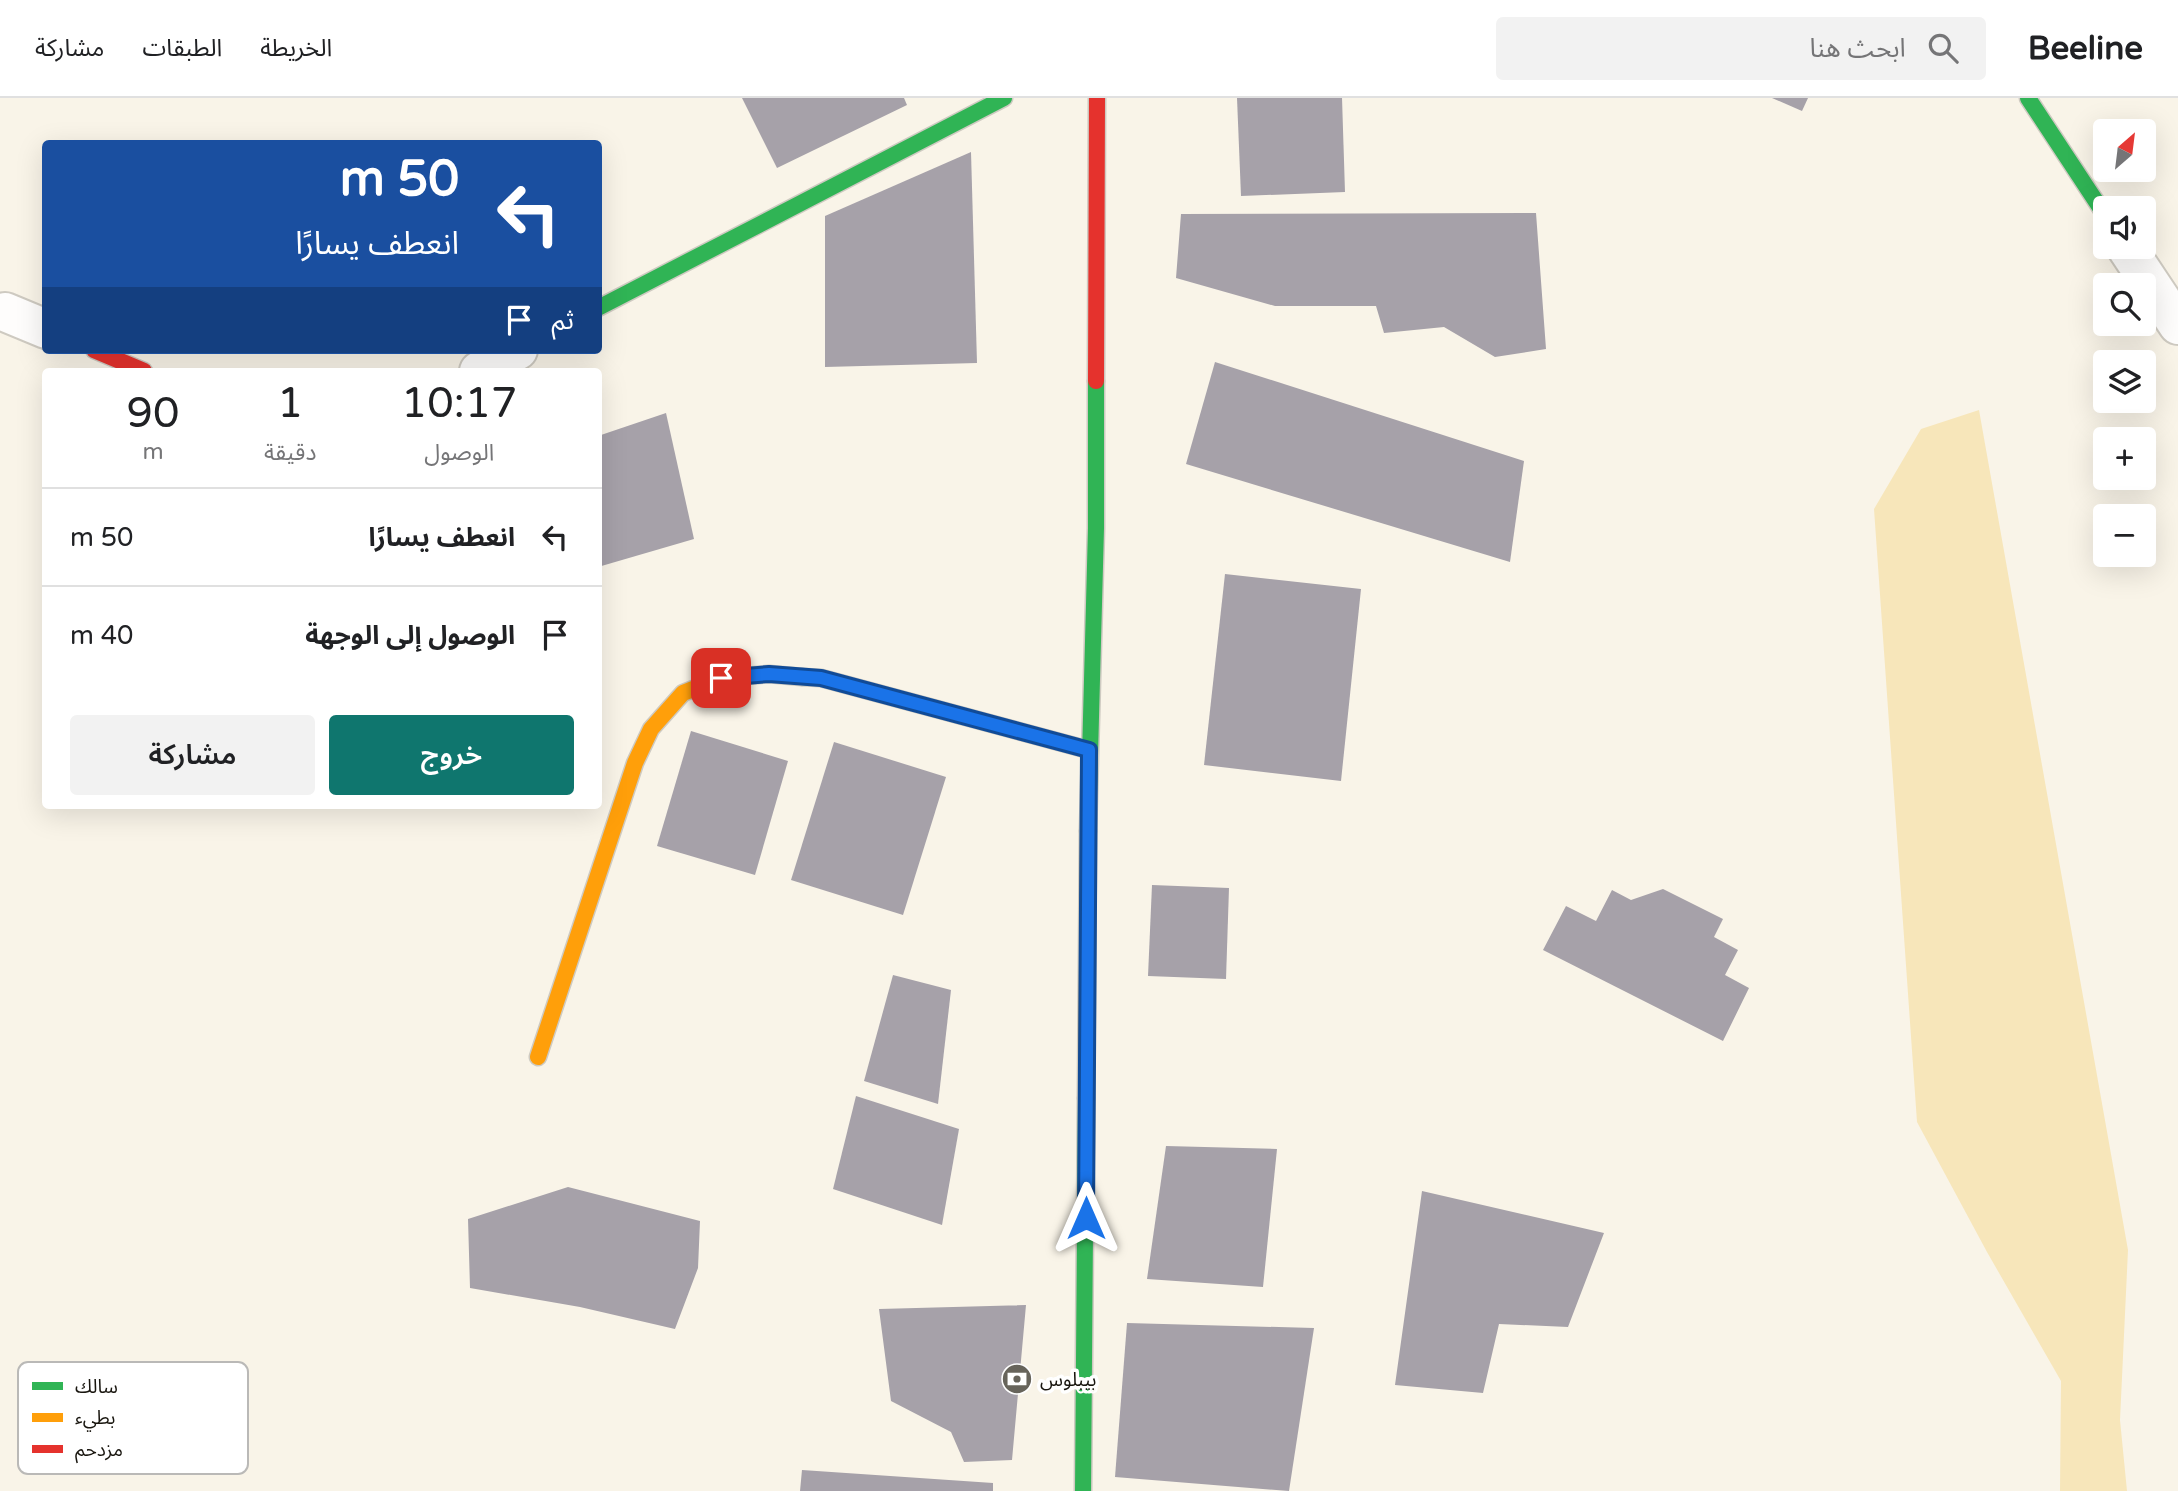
<!DOCTYPE html>
<html lang="ar">
<head>
<meta charset="utf-8">
<style>
	body { margin:0; font-family:"Varela Round","Noto Sans Arabic",sans-serif; background:#f2f2f2; color:#202124; direction:rtl; height:100vh; display:flex; flex-direction:column; font-size:26px; white-space:nowrap }
	* { box-sizing:border-box; margin:0 }
	p { font-size:23px; color:#757577 }
	.icon { flex:none; width:38px; height:38px; fill:none; stroke:currentColor; stroke-width:2; stroke-linecap:round; stroke-linejoin:round }
	.map { position:relative; flex:1; overflow:hidden; direction:ltr }
	.side { position:absolute; left:42px; top:270px; width:560px; height:441px; display:flex; flex-direction:column; background:#fff; border-radius:7px; box-shadow:0 7px 28px #0002; direction:rtl }
	.side>* { flex:none }
	.banner { position:absolute; left:42px; top:42px; width:560px; height:214px; border-radius:7px; box-shadow:0 7px 28px #0002; direction:rtl; background:#1a4fa0; color:#fff; overflow:hidden }
	.needle { width:46px; rotate:28deg }
	.tools { position:absolute; left:2093px; top:21px; display:grid; gap:14px }
	.tools a { display:grid; place-items:center; width:63px; height:63px; border-radius:7px; background:#fff; box-shadow:0 7px 28px #0002; font-size:35px }
	.pin { position:absolute; display:grid; place-items:center; width:60px; height:60px; color:#fff; margin:-30px; border-radius:14px; box-shadow:0 4px 10px #0006 }
	.me { position:absolute; width:77px; margin:-38px; rotate:0deg; stroke-linejoin:round; filter:drop-shadow(0 0 5px #0008) }
	.turn { display:flex; align-items:center; gap:24px; height:147px; padding:0 28px; font-size:32px }
	.turn .icon { width:91px; height:91px; stroke-width:2.5 }
	.turn b { display:block; font-size:49px; line-height:60px }
	.then { display:flex; align-items:center; height:66px; padding:0 28px; background:#0003; gap:14px; font-size:26px }
	.eta { display:flex; justify-content:space-evenly; align-items:center; height:119px; text-align:center }
	.eta b { font-size:42px; font-weight:600; line-height:49px }
	.cta { display:flex; gap:14px; margin-top:auto; padding:14px 28px }
	.cta a { flex:1; height:80px; border-radius:7px; background:#0f766e; color:#fff; font-size:28px; font-weight:600; line-height:80px; text-align:center }
	.cta a+a { background:#f2f2f2; color:#202124 }
	ul { padding:0; list-style:none }
	li { display:flex; align-items:center; gap:21px; height:98px; padding:0 28px; border-top:2px solid #e0e0e0 }
	li div { flex:1 }
	li b { display:block; font-size:26px }
	li em { font-style:normal }
	header { display:flex; align-items:center; gap:42px; box-sizing:border-box; height:98px; padding:0 35px; background:#fff; border-bottom:2px solid #e0e0e0 }
	header strong { font-size:33px }
	nav { display:flex; gap:38px; margin-inline-start:auto; font-size:24px }
	.search { width:490px; height:63px; background:#f2f2f2; display:flex; align-items:center; gap:18px; box-sizing:border-box; padding:0 24px; border-radius:7px; color:#757577; font-size:26px }
	.map>svg:first-child { display:block }
	.green { fill:#f7e6ba }
	.building { fill:#a6a1a9 }
	.lines { fill:none; stroke-linecap:round; stroke-linejoin:round }
	.street-casing { stroke:#cecac1; stroke-width:42 }
	.fast-casing { stroke:#cecac1; stroke-width:19 }
	.slow-casing { stroke:#cecac1; stroke-width:19 }
	.jam-casing { stroke:#cecac1; stroke-width:19 }
	.street { stroke:#fefdfc; stroke-width:38 }
	.fast { stroke:#30b455; stroke-width:16 }
	.slow { stroke:#ff9f0a; stroke-width:16 }
	.jam { stroke:#e5322d; stroke-width:16 }
	.route-casing { stroke:#114b97; stroke-width:18 }
	.route { stroke:#1a73e8; stroke-width:12 }
	.labels { text-anchor:middle; stroke-width:7; stroke-linejoin:round; paint-order:stroke }
	.poi-label { font-size:19px; fill:#19160f; stroke:#fff; text-anchor:start }
	.key { fill:#fff; stroke:#bab9b7; stroke-width:2 }
	.key-label { font-size:19px; fill:#19160f }
</style>
</head>
<body>
<header>
<strong>Beeline</strong>
<div class="search"><svg class="icon" aria-label="search" viewBox="0 0 24 24"><circle cx="10" cy="10" r="6"/><path d="M15 15l6 6"/></svg>ابحث هنا</div>
<nav><a>الخريطة</a><a>الطبقات</a><a>مشاركة</a></nav>
</header>
<div class="map">
<svg width="2178" height="1393" viewBox="0 0 2178 1393">
	<rect width="100%" height="100%" fill="#f9f4e8"/>
	<path class="green" d="M1979 312 2128 1152 2120 1322 2127 1393H2060L2061 1283 1987 1154 1917 1024 1874 411 1921 331Z"/>
	<g class="building">
		<path d="M742 0H904L907 7 777 70Z"/>
		<path d="M1237 0H1342L1345 94 1241 98Z"/>
		<path d="M1772 0H1808L1802 13Z"/>
		<path d="M971 54 977 265 825 269V118Z"/>
		<path d="M1536 115 1546 251 1495 259 1444 229 1384 235 1376 208H1275L1176 180 1181 116Z"/>
		<path d="M1215 264 1524 363 1510 464 1186 366Z"/>
		<path d="M666 315 694 441 598 469V338Z"/>
		<path d="M1225 476 1361 491 1341 683 1204 667Z"/>
		<path d="M691 633 788 663 755 777 657 748Z"/>
		<path d="M834 644 946 679 903 817 791 782Z"/>
		<path d="M1152 787 1229 790 1226 881 1148 878Z"/>
		<path d="M1663 791 1723 821 1714 839 1738 852 1725 877 1749 890 1723 943 1543 852 1566 808 1596 823 1612 792 1631 802Z"/>
		<path d="M893 877 951 892 938 1006 864 983Z"/>
		<path d="M856 998 959 1031 942 1127 833 1091Z"/>
		<path d="M1166 1048 1277 1051 1263 1189 1147 1181Z"/>
		<path d="M568 1089 700 1123 698 1170 675 1231 580 1209 470 1190 468 1121Z"/>
		<path d="M1422 1093 1604 1135 1568 1229 1499 1226 1483 1295 1395 1287Z"/>
		<path d="M1026 1207 1012 1362 964 1364 951 1334 891 1303 879 1211Z"/>
		<path d="M1127 1225 1314 1230 1289 1393 1115 1379Z"/>
		<path d="M802 1372 993 1385V1393H800Z"/>
	</g>
	<g class="lines">
		<g class="street-casing">
			<g id="street">
				<path d="M2126 149 2178 227"/>
				<path d="M5 214 46 231"/>
				<path d="M479 273 518 252"/>
			</g>
		</g>
		<g class="fast-casing">
			<g id="fast">
				<path d="M2028 0 2105 117"/>
				<path d="M598 210 1004 0"/>
				<path d="M802 579 821 580 1089 652"/>
				<path d="M1088 733 1096 430V283"/>
				<path d="M1083 1393 1086 1000"/>
			</g>
		</g>
		<g class="slow-casing">
			<g id="slow">
				<path d="M538 959 635 665 651 631 683 595 721 580 769 576 802 579"/>
				<path d="M1086 1000 1088 733"/>
			</g>
		</g>
		<g class="jam-casing">
			<g id="jam">
				<path d="M94 252 144 273"/>
				<path d="M1096 283 1097 0"/>
			</g>
		</g>
		<use href="#street" class="street"/>
		<use href="#fast" class="fast"/>
		<use href="#slow" class="slow"/>
		<use href="#jam" class="jam"/>
	</g>
	<g class="lines">
		<g class="route-casing">
			<path id="route" d="M721 580 769 576 821 580 1089 652 1086 1120"/>
		</g>
		<use href="#route" class="route"/>
	</g>
	<defs>
		<g id="bank-disc" transform="scale(1.575)"><circle r="9.5" fill="#67645b" stroke="#fff"/><path d="M-6-4H6V4H-6ZM0-2.3a2.3 2.3 0 1 0 0 4.6a2.3 2.3 0 1 0 0-4.6Z" fill="#fff"/></g>
	</defs>
	<g fill-rule="evenodd">
		<use href="#bank-disc" x="1017" y="1281"/>
	</g>
	<g class="labels">
		<g class="poi-label">
			<text x="1040" y="1288">بيبلوس</text>
		</g>
	</g>
	<rect x="18" y="1264" width="230" height="112" rx="10" class="key"/>
	<rect x="32" y="1284" width="31" height="8" fill="#30b455"/>
	<rect x="32" y="1315" width="31" height="9" fill="#ff9f0a"/>
	<rect x="32" y="1347" width="31" height="8" fill="#e5322d"/>
	<g class="key-label">
		<text x="75" y="1295">سالك</text>
		<text x="75" y="1326">بطيء</text>
		<text x="75" y="1358">مزدحم</text>
	</g>
</svg>
<div class="tools">
<a><svg class="needle" viewBox="-14 -14 28 28"><path d="M0-13l5 13h-10z" fill="#e53935"/><path d="M0 13l5-13h-10z" fill="#757577"/></svg></a>
<a><svg class="icon" aria-label="sound" viewBox="0 0 24 24"><path d="M4 9h4l5-4v14l-5-4H4zM17 9q2 3 0 6"/></svg></a>
<a><svg class="icon" aria-label="search" viewBox="0 0 24 24"><circle cx="10" cy="10" r="6"/><path d="M15 15l6 6"/></svg></a>
<a><svg class="icon" aria-label="layers" viewBox="0 0 24 24"><path d="M12 4l9 5-9 5-9-5zM3 14l9 5 9-5"/></svg></a>
<a>+</a>
<a>−</a>
</div>
<div class="pin" style="left:721px;top:580px;background:#d93025"><svg class="icon" aria-label="arrive" viewBox="0 0 24 24"><path d="M6 21V4h12l-3 4 3 4H6"/></svg></div>
<svg class="me" style="left:1086px;top:1120px" viewBox="-20 -20 40 40"><path d="M0-17L14 15 0 8-14 15z" fill="#1a73e8" stroke="#fff" stroke-width="4"/></svg>
<div class="banner">
<div class="turn"><svg class="icon" aria-label="left" viewBox="0 0 24 24"><path d="M17 20v-9H6M10 6l-5 5 5 5"/></svg><div><b>50 m</b>انعطف يسارًا</div></div>
<div class="then">ثم<svg class="icon" aria-label="arrive" viewBox="0 0 24 24"><path d="M6 21V4h12l-3 4 3 4H6"/></svg></div>
</div>
<section class="side">
<div class="eta">
<div><b>10:17</b><p>الوصول</p></div>
<div><b>1</b><p>دقيقة</p></div>
<div><b>90</b><p>m</p></div>
</div>
<ul>
<li><svg class="icon" aria-label="left" viewBox="0 0 24 24"><path d="M17 20v-9H6M10 6l-5 5 5 5"/></svg><div><b>انعطف يسارًا</b></div><em>50 m</em></li>
<li><svg class="icon" aria-label="arrive" viewBox="0 0 24 24"><path d="M6 21V4h12l-3 4 3 4H6"/></svg><div><b>الوصول إلى الوجهة</b></div><em>40 m</em></li>
</ul>
<div class="cta"><a>خروج</a><a>مشاركة</a></div>
</section>
</div>
</body>
</html>
